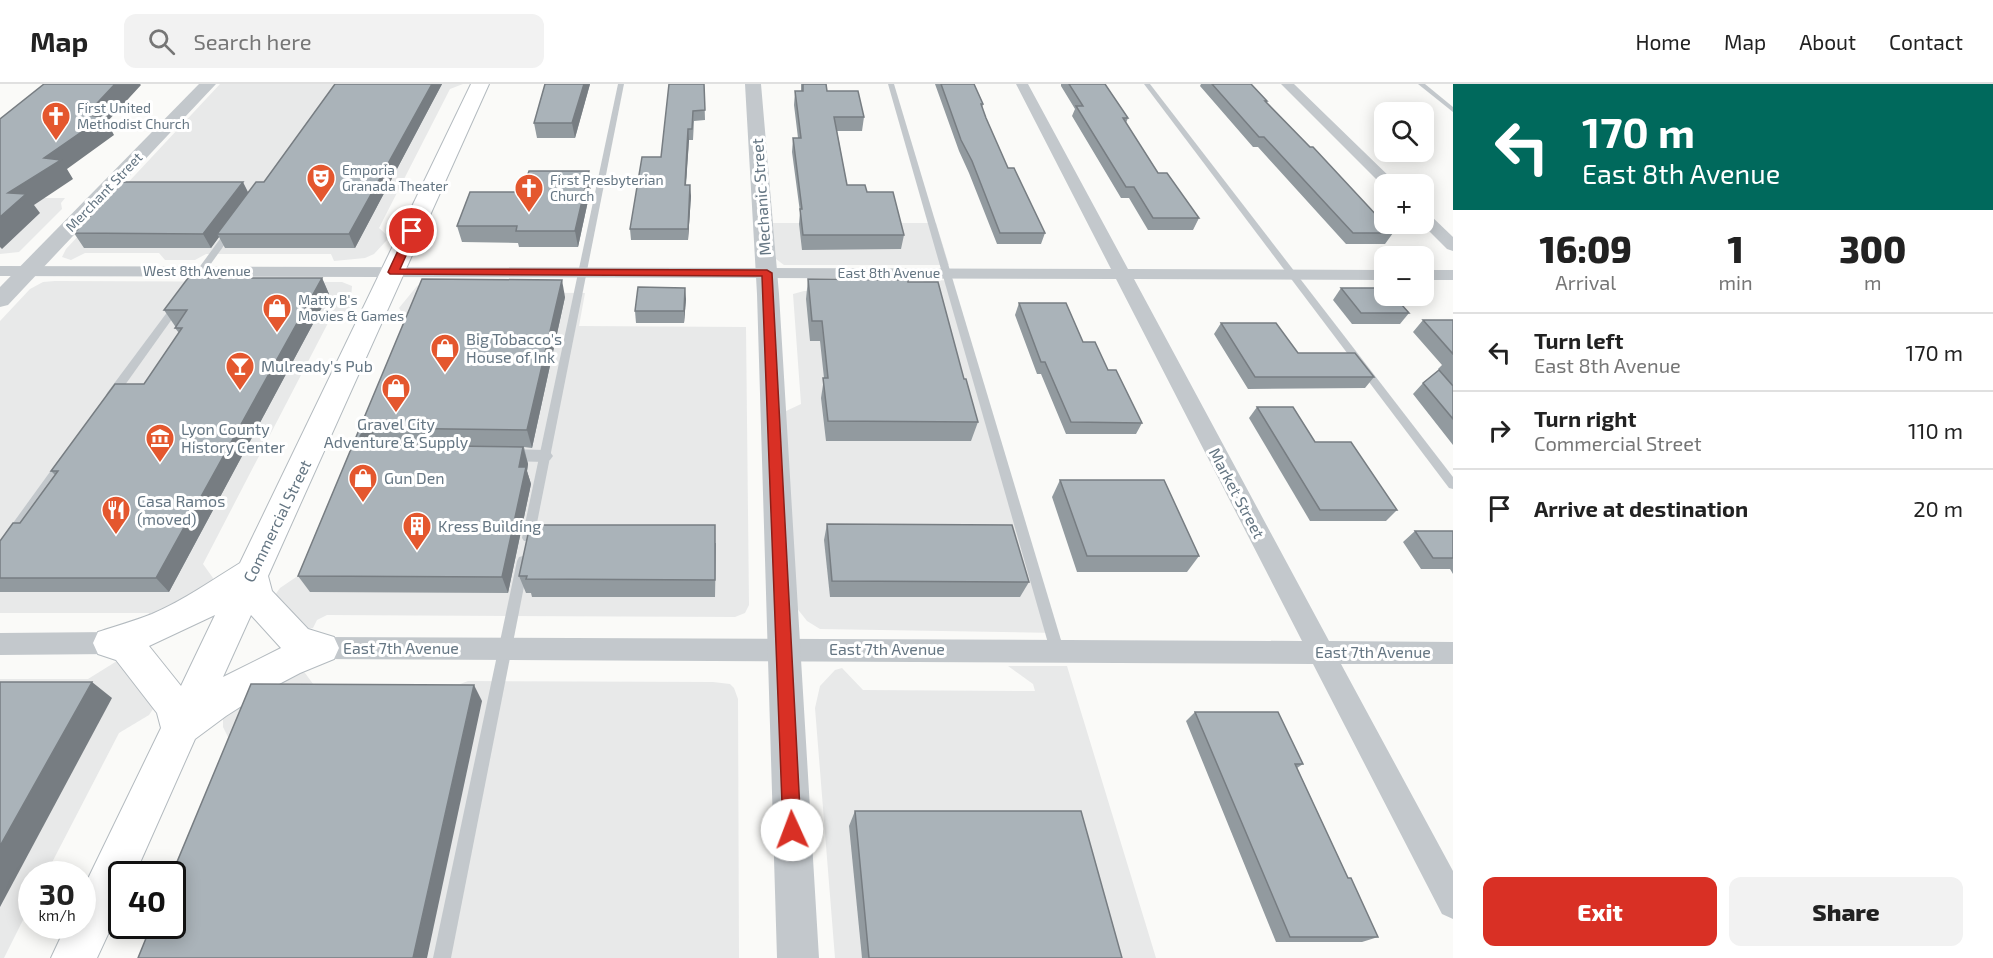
<!DOCTYPE html>
<html lang="en">
<head>
<meta charset="utf-8">
<style>
	body { margin:0; font-family:"Exo 2",sans-serif; background:#f2f2f2; color:#222; height:100vh; display:flex; flex-direction:column; font-size:22px; white-space:nowrap }
	* { box-sizing:border-box; margin:0 }
	p { font-size:20px; color:#767676 }
	.icon { flex:none; width:33px; height:33px; fill:none; stroke:currentColor; stroke-width:2; stroke-linecap:round; stroke-linejoin:round }
	.map { position:relative; flex:1; overflow:hidden }
	.panel { display:flex; flex-direction:column; background:#fff; width:540px }
	.panel>* { flex:none }
	.top-card { background:#00695c; color:#fff; overflow:hidden }
	.fabs { position:absolute; left:1374px; top:18px; display:grid; gap:12px }
	.fabs a { display:grid; place-items:center; width:60px; height:60px; border-radius:12px; background:#fff; box-shadow:0 3px 15px #0003; font-size:30px }
	.speed { position:absolute; left:18px; top:777px; display:flex; gap:12px; font-size:30px; font-weight:700; text-align:center }
	.speed>* { display:grid; place-content:center; width:78px; height:78px; border-radius:50%; background:#fff; box-shadow:0 3px 15px #0003; line-height:1 }
	.speed small { font-size:15px; font-weight:400 }
	.speed .limit { border:3px solid #111; border-radius:9px; background:#fff; color:#111 }
	.pin { position:absolute; display:grid; place-items:center; width:51px; height:51px; color:#fff; margin:-26px; border:3px solid #fff; border-radius:50%; box-shadow:0 2px 6px #0007 }
	.me { position:absolute; width:66px; margin:-33px; rotate:358deg; stroke-linejoin:round; filter:drop-shadow(0 0 4px #0008) }
	.turn { display:flex; align-items:center; gap:21px; height:126px; padding:0 30px; font-size:27px }
	.turn .icon { width:78px; height:78px; stroke-width:2.5 }
	.turn b { display:block; font-size:42px; line-height:51px }
	.eta { display:flex; justify-content:space-evenly; align-items:center; height:102px; text-align:center }
	.eta b { font-size:36px; font-weight:800; line-height:42px }
	.button { display:flex; gap:12px; margin-top:auto; padding:12px 30px }
	.button a { flex:1; height:69px; border-radius:12px; background:#d93025; color:#fff; font-size:24px; font-weight:800; line-height:69px; text-align:center }
	.button a+a { background:#f2f2f2; color:#222 }
	ul { padding:0; list-style:none }
	li { display:flex; align-items:center; gap:18px; height:78px; padding:0 30px; border-top:2px solid #e0e0e0 }
	li div { flex:1 }
	li b { display:block; font-size:22px }
	li em { font-style:normal }
	header { display:flex; align-items:center; gap:36px; box-sizing:border-box; height:84px; padding:0 30px; background:#fff; border-bottom:2px solid #e0e0e0 }
	header strong { font-size:28px }
	nav { display:flex; gap:33px; margin-inline-start:auto; font-size:21px }
	.search { width:420px; height:54px; background:#f2f2f2; display:flex; align-items:center; gap:15px; box-sizing:border-box; padding:0 21px; border-radius:12px; color:#767676; font-size:22px }
	main { display:flex; flex:1; min-height:0 }
	.map>svg:first-child { display:block }
	.built { fill:#e8e9e9 }
	.lines { fill:none; stroke-linecap:round; stroke-linejoin:round }
	.secondary-casing { stroke:#b3babf; stroke-width:2 }
	.service { fill:#c3c8cc; fill-rule:evenodd }
	.pedestrian { fill:#c3c8cc; fill-rule:evenodd }
	.minor { fill:#c3c8cc; fill-rule:evenodd }
	.tertiary { fill:#c3c8cc; fill-rule:evenodd }
	.secondary { fill:#fff; fill-rule:evenodd }
	.wall { fill:#929a9f }
	.shaded-wall { fill:#777d82 }
	.building { fill:#aab3b9; stroke:#777d82; stroke-width:1.5 }
	.route { fill:#d93025; stroke:#8d1f18; stroke-width:1.5 }
	.labels { text-anchor:middle; stroke-width:6; stroke-linejoin:round; paint-order:stroke }
	.far-poi-label { font-size:14px; fill:#657683; stroke:#fff; text-anchor:start }
	.far-street-label { font-size:14px; fill:#657683; stroke:#fff }
	.street-label { font-size:16px; fill:#657683; stroke:#fff }
	.poi-label { font-size:16px; fill:#657683; stroke:#fff; text-anchor:start }
</style>
</head>
<body>
<header>
<strong>Map</strong>
<div class="search"><svg class="icon" aria-label="search" viewBox="0 0 24 24"><circle cx="10" cy="10" r="6"/><path d="M15 15l6 6"/></svg>Search here</div>
<nav><a>Home</a><a>Map</a><a>About</a><a>Contact</a></nav>
</header>
<main>
<div class="map">
<svg width="1453" height="874" viewBox="0 0 1453 874">
	<rect width="100%" height="100%" fill="#fafaf8"/>
	<g class="built">
		<path d="M220 0H463L450 5 379 144 388 152 387 156 374 170 365 174 334 177 331 170H206L195 176H165L159 169H85L71 176 62 173 66 165Z"/>
		<path d="M0 114H65L61 119 62 125 19 168 0 170Z"/>
		<path d="M773 139H936L949 181H784L776 175Z"/>
		<path d="M952 196 1058 549 820 545 807 537 796 523 784 328 801 320 793 210 804 207 929 208 932 207 923 197Z"/>
		<path d="M55 197 342 198 352 202 350 226 328 239 203 480 213 494 211 503 147 534 149 529H0V237L30 205 43 198Z"/>
		<path d="M427 198 458 208 585 209 579 242 746 243 749 521 745 529 735 533 327 531 317 536 313 544 305 545 275 511 280 504 305 487 408 238 399 224 417 202Z"/>
		<path d="M117 577 155 622 149 631 119 649 46 790H32L31 820 4 874H0V595H88Z"/>
		<path d="M1008 582H1067L1156 874H835L815 624 820 602 835 586 842 584 863 606 1035 607 1033 600Z"/>
		<path d="M300 587 305 589 319 608 455 602 468 597 713 598 730 600 734 604 738 615 739 874H143L172 842 232 661 223 643V633Z"/>
	</g>
	<g class="lines">
		<g class="secondary-casing">
			<path id="secondary" d="M471 0H489L268 492 272 507 308 545 334 553 339 564 334 575 300 589 262 609 226 632 195 655 135 790H122V820L97 874H51L66 842H82V807L161 644 157 629 116 576 98 570 93 559 98 548C116 542 134 537 152 530 184 516 211 497 240 479ZM215 531 181 602 149 562ZM251 531 281 564 223 593Z"/>
		</g>
		<g class="service">
			<path d="M618 0H624L534 454 532 457H524L522 454Z"/>
			<path d="M888 0H894L1064 566 1062 570 1057 572 1052 570 1050 566Z"/>
			<path d="M1144 0H1150L1453 393V405L1449 404Z"/>
			<path d="M1418 0H1425L1453 23V28Z"/>
			<path d="M228 144 235 146 190 209H184L182 207Z"/>
			<path d="M177 218 182 221 115 315H107L106 312 107 309 174 219Z"/>
			<path d="M64 373 70 377 68 380 4 469 0 471V457L60 374Z"/>
			<path d="M523 472 527 473 529 477 451 874H433L517 477 519 473Z"/>
		</g>
		<path class="pedestrian" d="M505 365 545 366 550 368 553 372 550 376 545 378 505 377 500 375 497 371 500 367Z"/>
		<g class="minor">
			<path d="M1016 0H1028L1128 185 1384 186V196L1134 195 1329 557 1453 558V580H1341L1453 787V835L1442 830 1313 580 321 575 312 572 308 564 312 556 321 553 1302 557 1116 195 0 192V182L1111 185Z"/>
			<path d="M1281 0H1294L1397 100H1384V103Z"/>
			<path d="M1424 128 1429 130 1453 153V167L1447 165 1422 140Z"/>
			<rect x="1424" y="186" width="29" height="10"/>
			<path d="M111 548 120 551 124 559 120 567 111 570 0 571V549Z"/>
		</g>
		<g class="tertiary">
			<path d="M199 0H216L8 221 0 223V203Z"/>
			<path d="M745 0H761L779 210 819 874H777L757 210Z"/>
		</g>
		<use href="#secondary" class="secondary"/>
	</g>
	<g class="wall">
		<path d="M335 0H442L355 164H225L219 153 211 164H84L74 149 248 109 264 98Z"/>
		<path d="M545 0H590L575 54H537L534 39Z"/>
		<path d="M704 0 705 36 694 37 693 56H689L686 101 691 112 688 156H631L630 145 661 73Z"/>
		<path d="M801 0H826L827 7 864 33 862 47H837L847 101 867 108 904 151 901 165 802 166 799 140 800 128 792 68 793 54H798L794 21 795 7H801Z"/>
		<path d="M935 0H974L983 20 982 24 986 34 1008 84 1045 149 1041 160H997L969 89 959 67Z"/>
		<path d="M1061 0H1105L1128 34 1126 39 1158 89 1199 134 1193 146H1148L1129 114H1121L1072 32 1075 25 1061 2Z"/>
		<path d="M1201 0H1251L1267 17V19L1393 149 1385 160H1346L1258 63H1253L1200 2Z"/>
		<path d="M591 103 578 163H519L518 159 462 158 457 142 522 108Z"/>
		<path d="M322 194 329 210 169 508H0V457L20 439 55 391 51 387 144 300 179 249 175 244 177 242H175L164 226Z"/>
		<path d="M422 195 565 213 532 364 524 363 528 380 527 387 531 400 508 509 310 508 298 492Z"/>
		<path d="M808 195 908 198 964 295 978 338 971 357H826L821 314 824 294 820 257H810L806 215Z"/>
		<path d="M1341 204 1409 229 1400 240H1352L1333 216Z"/>
		<path d="M686 215 684 239H636L635 227Z"/>
		<path d="M1019 219 1083 258 1108 286 1142 339 1136 350H1066L1041 290H1037L1015 231Z"/>
		<path d="M1423 236H1453V361L1413 310 1423 299 1439 286 1438 285 1442 281 1413 248Z"/>
		<path d="M1221 239 1298 269 1374 293 1365 304 1248 305 1214 250Z"/>
		<path d="M1257 323 1315 358 1397 426 1386 437H1310L1249 334Z"/>
		<path d="M1060 396 1199 472 1187 488H1077L1052 413Z"/>
		<path d="M827 440 1029 498 1020 513H830L824 456Z"/>
		<path d="M1415 447H1453V490L1450 485H1421L1403 458Z"/>
		<path d="M716 459 715 513H532L531 509H526L519 492Z"/>
		<path d="M1195 628 1303 680 1297 684 1348 794 1378 853 1362 858H1276L1186 637Z"/>
		<path d="M855 727 1122 874H862L849 742Z"/>
	</g>
	<g class="shaded-wall">
		<path d="M115 0H140L141 1 107 38 114 51 67 85 73 95 34 121 40 129 2 165 0 163V133L8 109Z"/>
		<path d="M432 0H442L355 164 349 150Z"/>
		<path d="M584 0H590L575 54 572 39Z"/>
		<path d="M688 45 689 56 685 112V101Z"/>
		<path d="M589 87 591 103 578 163 575 147Z"/>
		<path d="M243 98 250 112 217 150 219 153 211 164 203 150Z"/>
		<path d="M690 101 691 112 688 156V145Z"/>
		<path d="M322 194 329 210 169 508 156 494Z"/>
		<path d="M562 196 565 213 532 364 527 346Z"/>
		<path d="M685 204 686 215 684 239V227Z"/>
		<path d="M371 344 379 362 369 370 360 352 364 347Z"/>
		<path d="M523 363 528 380 527 387 531 400 508 509 502 493 519 383Z"/>
		<path d="M92 598 112 614 0 823V762Z"/>
		<path d="M474 601 482 617 427 874H413Z"/>
	</g>
	<g class="building">
		<path d="M44 0H115L86 31 103 33 44 74 61 76 8 109 26 110 0 133V35Z"/>
		<path d="M335 0H432L349 150H217L256 98H264Z"/>
		<path d="M545 0H584L572 39H534Z"/>
		<path d="M669 0H704L705 26 693 27 692 45H688L685 101H690L688 145H630L642 73H661Z"/>
		<path d="M803 0H826L827 7H858L864 33H834L847 101H865L867 108H893L904 151H803L800 125H802L793 54H801L795 7H803Z"/>
		<path d="M941 0H974L983 20H981L986 34 1008 84H1014L1045 149H1000L972 77 961 56Z"/>
		<path d="M1069 0H1105L1128 34H1123L1158 89H1167L1199 134H1153L1134 103H1126L1076 22H1083Z"/>
		<path d="M1212 0H1251L1267 17H1265L1310 63H1313L1393 149H1353L1264 53H1259Z"/>
		<path d="M529 87H589L575 147H516L517 142H457L470 108H522Z"/>
		<path d="M123 98H243L203 150 74 149Z"/>
		<path d="M188 194H322L156 494H0V457L13 439H20L58 387H51L115 300H144L182 244H175L187 226H164Z"/>
		<path d="M422 195 562 196 527 346 371 344 364 347 360 352 363 358 370 361 523 363 519 383H526L502 493 298 492Z"/>
		<path d="M808 195 908 196V198H938L964 295H966L978 338 828 337 823 294H828L822 237H812Z"/>
		<path d="M638 203 685 204 684 227H635Z"/>
		<path d="M1341 204H1384V212H1394L1409 229H1361Z"/>
		<path d="M1019 219H1066L1083 258H1095L1108 286H1116L1142 339 1071 338 1045 278H1041Z"/>
		<path d="M1423 236H1453V270Z"/>
		<path d="M1221 239H1276L1298 269H1355L1374 293H1255Z"/>
		<path d="M1439 286 1453 302V335L1423 299Z"/>
		<path d="M1257 323H1293L1315 358H1351L1397 426H1320Z"/>
		<path d="M1060 396H1164L1199 472H1087Z"/>
		<path d="M827 440 1012 441 1029 498 832 497Z"/>
		<path d="M530 441H715V496L526 495 527 492H519Z"/>
		<path d="M1415 447H1453V474H1433Z"/>
		<path d="M0 598H92L0 762Z"/>
		<path d="M251 600 474 601 413 874H138L151 842H172V790Z"/>
		<path d="M1195 628H1278L1303 680H1295L1348 794H1351L1378 853H1290Z"/>
		<path d="M855 727H1081L1122 874H869Z"/>
	</g>
	<path class="route" d="M408 145 417 147 400 185 767 186 772 189 801 746 798 753 792 755 786 753 783 746 762 192 390 190 388 188Z"/>
	<defs>
		<g id="church-pin" transform="scale(1.5)"><path d="M0 17L-7.5 6A9.5 9.5 0 1 1 7.5 6Z" fill="#e4572e" stroke="#fff"/><path d="M-1.2-6h2.4v3.5h3.3v2.4h-3.3V6h-2.4V-.1h-3.3v-2.4h3.3Z" fill="#fff"/></g>
		<g id="theatre-pin" transform="scale(1.5)"><path d="M0 17L-7.5 6A9.5 9.5 0 1 1 7.5 6Z" fill="#e4572e" stroke="#fff"/><path d="M-5-5.5Q0-4 5-5.5V0Q5 5 0 6Q-5 5-5 0ZM-3.3-2.5H-1v1.5H-3.3ZM1-2.5H3.3v1.5H1ZM-2.8 1Q0 5.5 2.8 1Z" fill="#fff"/></g>
		<g id="shop-pin" transform="scale(1.5)"><path d="M0 17L-7.5 6A9.5 9.5 0 1 1 7.5 6Z" fill="#e4572e" stroke="#fff"/><path d="M-5-2.5h2.3a2.7 3.5 0 0 1 5.4 0H5L5.5 6h-11ZM-1.5-2.5h3a1.5 2.3 0 0 0-3 0Z" fill="#fff"/></g>
		<g id="bar-pin" transform="scale(1.5)"><path d="M0 17L-7.5 6A9.5 9.5 0 1 1 7.5 6Z" fill="#e4572e" stroke="#fff"/><path d="M-6-5H6L.8 .8V4.5H3.5V6h-7V4.5H-.8V.8Z" fill="#fff"/></g>
		<g id="museum-pin" transform="scale(1.5)"><path d="M0 17L-7.5 6A9.5 9.5 0 1 1 7.5 6Z" fill="#e4572e" stroke="#fff"/><path d="M0-6L6-3V-2H-6V-3ZM-5-1h2V3h-2ZM-1-1h2V3h-2ZM3-1h2V3H3ZM-6 4H6V6H-6Z" fill="#fff"/></g>
		<g id="restaurant-pin" transform="scale(1.5)"><path d="M0 17L-7.5 6A9.5 9.5 0 1 1 7.5 6Z" fill="#e4572e" stroke="#fff"/><path d="M-5-6h1v4h1v-4h1v4h1v-4h1v5L-1.5 .5V6h-2V.5L-5-1ZM5-6V6H3V1.5H1.5Q1.5-4 5-6Z" fill="#fff"/></g>
		<g id="building-pin" transform="scale(1.5)"><path d="M0 17L-7.5 6A9.5 9.5 0 1 1 7.5 6Z" fill="#e4572e" stroke="#fff"/><path d="M-4-6H4V6H1V3H-1V6H-4ZM-2.5-4.3h1.7v1.8h-1.7ZM.8-4.3h1.7v1.8H.8ZM-2.5-1h1.7V.8h-1.7ZM.8-1h1.7V.8H.8Z" fill="#fff"/></g>
	</defs>
	<g fill-rule="evenodd">
		<use href="#church-pin" x="56" y="32"/>
		<use href="#theatre-pin" x="321" y="94"/>
		<use href="#church-pin" x="529" y="104"/>
		<use href="#shop-pin" x="277" y="224"/>
		<use href="#shop-pin" x="445" y="264"/>
		<use href="#bar-pin" x="240" y="282"/>
		<use href="#shop-pin" x="396" y="304"/>
		<use href="#museum-pin" x="160" y="354"/>
		<use href="#shop-pin" x="363" y="394"/>
		<use href="#restaurant-pin" x="116" y="426"/>
		<use href="#building-pin" x="417" y="442"/>
	</g>
	<g class="labels">
		<g class="far-poi-label">
			<text x="77" y="29">First United<tspan x="77" dy="16">Methodist Church</tspan></text>
			<text x="342" y="91">Emporia<tspan x="342" dy="16">Granada Theater</tspan></text>
			<text x="550" y="101">First Presbyterian<tspan x="550" dy="16">Church</tspan></text>
			<text x="298" y="221">Matty B's<tspan x="298" dy="16">Movies &amp; Games</tspan></text>
		</g>
		<g class="far-street-label">
			<text transform="translate(104 108) rotate(-46)" y="5">Merchant Street</text>
			<text x="197" y="192">West 8th Avenue</text>
			<text x="889" y="194">East 8th Avenue</text>
		</g>
		<g class="street-label">
			<text transform="translate(761 113) rotate(-94)" y="6">Mechanic Street</text>
			<text transform="translate(1237 409) rotate(62)" y="6">Market Street</text>
			<text transform="translate(277 437) rotate(-64)" y="6">Commercial Street</text>
			<text x="401" y="570">East 7th Avenue</text>
			<text x="887" y="571">East 7th Avenue</text>
			<text x="1373" y="574">East 7th Avenue</text>
		</g>
		<g class="poi-label">
			<text x="466" y="261">Big Tobacco's<tspan x="466" dy="18">House of Ink</tspan></text>
			<text x="261" y="288">Mulready's Pub</text>
			<text x="396" y="346" text-anchor="middle">Gravel City<tspan x="396" dy="18">Adventure &amp; Supply</tspan></text>
			<text x="181" y="351">Lyon County<tspan x="181" dy="18">History Center</tspan></text>
			<text x="384" y="400">Gun Den</text>
			<text x="137" y="423">Casa Ramos<tspan x="137" dy="18">(moved)</tspan></text>
			<text x="438" y="448">Kress Building</text>
		</g>
	</g>
</svg>
<div class="fabs">
<a><svg class="icon" aria-label="search" viewBox="0 0 24 24"><circle cx="10" cy="10" r="6"/><path d="M15 15l6 6"/></svg></a>
<a>+</a>
<a>−</a>
</div>
<div class="speed"><div>30<small>km/h</small></div><div class="limit">40</div></div>
<div class="pin" style="left:412px;top:147px;background:#d93025"><svg class="icon" aria-label="arrive" viewBox="0 0 24 24"><path d="M6 21V4h12l-3 4 3 4H6"/></svg></div>
<svg class="me" style="left:792px;top:746px" viewBox="-20 -20 40 40"><circle r="19" fill="#fff"/><path d="M0-13L10 11 0 6-10 11z" fill="#d93025"/></svg>
</div>
<section class="panel">
<div class="top-card">
<div class="turn"><svg class="icon" aria-label="left" viewBox="0 0 24 24"><path d="M17 20v-9H6M10 6l-5 5 5 5"/></svg><div><b>170 m</b>East 8th Avenue</div></div>
</div>
<div class="eta">
<div><b>16:09</b><p>Arrival</p></div>
<div><b>1</b><p>min</p></div>
<div><b>300</b><p>m</p></div>
</div>
<ul>
<li><svg class="icon" aria-label="left" viewBox="0 0 24 24"><path d="M17 20v-9H6M10 6l-5 5 5 5"/></svg><div><b>Turn left</b><p>East 8th Avenue</p></div><em>170 m</em></li>
<li><svg class="icon" aria-label="right" viewBox="0 0 24 24"><path d="M7 20v-9h11M14 6l5 5-5 5"/></svg><div><b>Turn right</b><p>Commercial Street</p></div><em>110 m</em></li>
<li><svg class="icon" aria-label="arrive" viewBox="0 0 24 24"><path d="M6 21V4h12l-3 4 3 4H6"/></svg><div><b>Arrive at destination</b></div><em>20 m</em></li>
</ul>
<div class="button"><a>Exit</a><a>Share</a></div>
</section>
</main>
</body>
</html>
